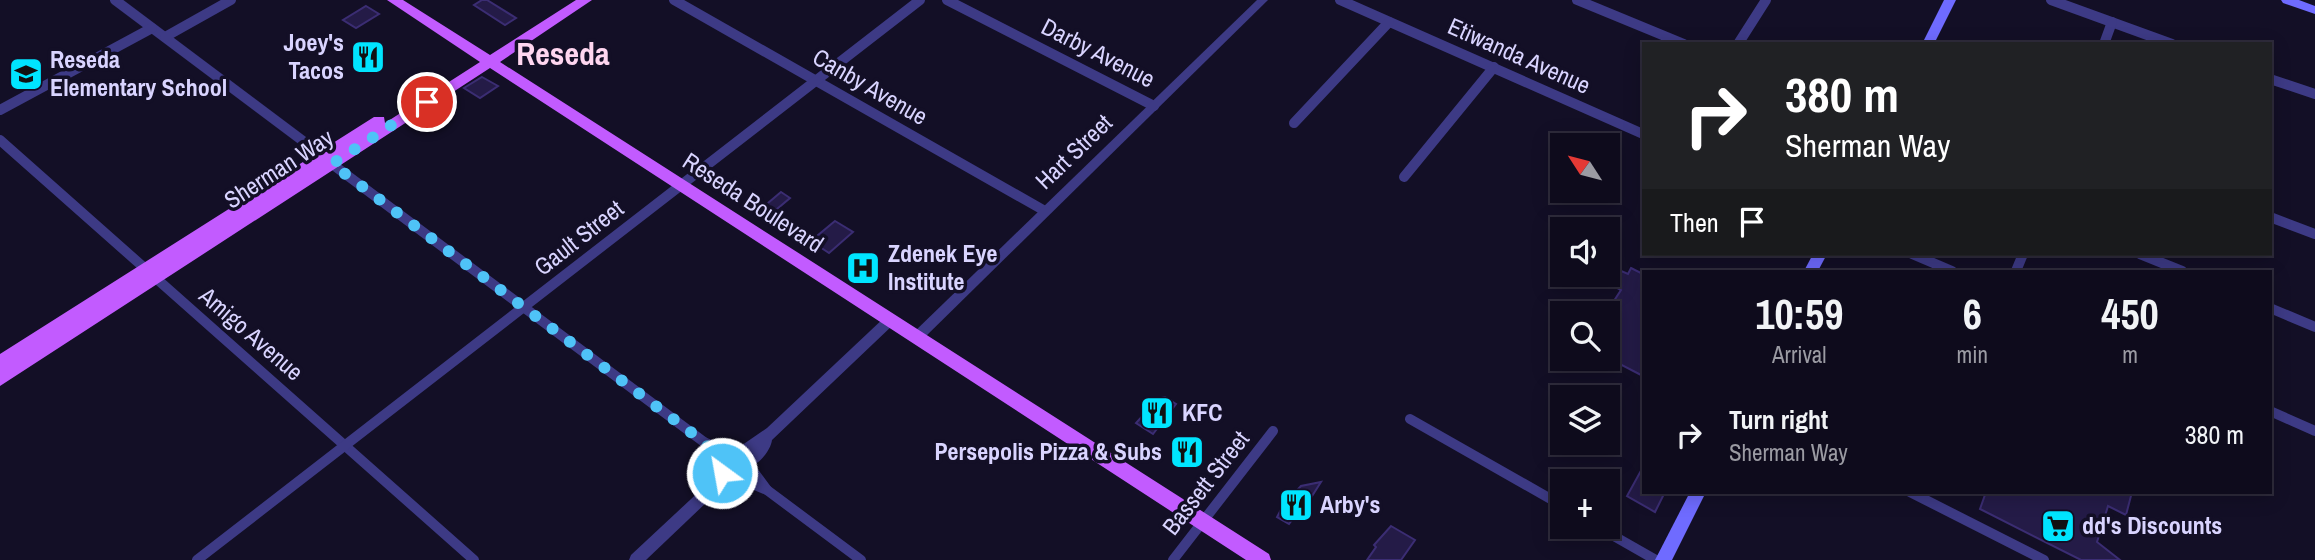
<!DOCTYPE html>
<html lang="en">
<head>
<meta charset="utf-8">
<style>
	body { margin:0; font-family:"Archivo Narrow",sans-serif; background:#171425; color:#f1f3f6; height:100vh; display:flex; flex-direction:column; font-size:26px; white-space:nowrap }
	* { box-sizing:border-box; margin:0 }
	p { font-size:23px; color:#9b9ba3 }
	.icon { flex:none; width:38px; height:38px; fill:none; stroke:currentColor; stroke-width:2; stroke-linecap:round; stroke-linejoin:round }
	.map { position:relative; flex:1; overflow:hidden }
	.drawer { position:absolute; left:1642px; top:270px; width:630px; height:224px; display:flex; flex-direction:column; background:#0e0b1c; border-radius:0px; box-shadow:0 4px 18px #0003,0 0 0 2px #2e2b3b }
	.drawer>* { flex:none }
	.banner { position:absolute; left:1642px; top:42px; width:630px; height:214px; border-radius:0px; box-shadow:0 4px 18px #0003,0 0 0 2px #2e2b3b; background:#202124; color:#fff; overflow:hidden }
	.needle { width:46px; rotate:306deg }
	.tools { position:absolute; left:1550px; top:133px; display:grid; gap:14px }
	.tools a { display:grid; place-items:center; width:70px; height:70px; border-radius:0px; background:#0e0b1c; box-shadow:0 4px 18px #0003,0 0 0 2px #2e2b3b; font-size:35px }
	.pin { position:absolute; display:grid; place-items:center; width:60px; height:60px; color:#fff; margin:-30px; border:4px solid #fff; border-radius:50%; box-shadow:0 2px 7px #0007 }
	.me { position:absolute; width:77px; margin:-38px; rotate:328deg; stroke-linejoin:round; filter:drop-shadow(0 0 5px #0008) }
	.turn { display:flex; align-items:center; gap:24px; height:147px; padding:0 28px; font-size:32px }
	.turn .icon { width:91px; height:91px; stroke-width:2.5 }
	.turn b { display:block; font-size:49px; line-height:60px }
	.then { display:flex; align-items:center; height:66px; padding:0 28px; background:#0003; gap:14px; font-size:26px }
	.eta { display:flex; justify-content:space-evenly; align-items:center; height:119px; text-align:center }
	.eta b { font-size:42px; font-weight:800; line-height:49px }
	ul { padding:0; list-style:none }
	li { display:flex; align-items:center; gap:21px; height:91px; padding:0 28px }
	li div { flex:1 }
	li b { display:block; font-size:26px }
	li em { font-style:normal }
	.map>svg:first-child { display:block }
	.building { fill:#241b47; stroke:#3b2d73; stroke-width:2 }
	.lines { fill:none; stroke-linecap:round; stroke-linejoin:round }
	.minor { stroke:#3d3a85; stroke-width:10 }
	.tertiary { fill:#3d3a85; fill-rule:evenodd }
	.secondary { fill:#6f6bff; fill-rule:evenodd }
	.primary { fill:#c25bff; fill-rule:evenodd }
	.route { stroke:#4fc3f7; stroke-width:12; stroke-dasharray:0 21.6 }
	.labels { text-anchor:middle; stroke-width:7; stroke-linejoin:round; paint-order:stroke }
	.poi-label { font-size:24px; font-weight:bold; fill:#d9d4ff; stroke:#130f26; text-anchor:start }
	.street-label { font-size:24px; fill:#d9d4ff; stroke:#130f26 }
	.district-label { font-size:32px; font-weight:bold; fill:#ffd6f0; stroke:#130f26 }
</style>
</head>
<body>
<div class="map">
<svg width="2315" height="560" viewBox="0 0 2315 560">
	<rect width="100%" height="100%" fill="#130f26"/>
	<g class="building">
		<path d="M482 0H487L516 18 505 25 474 5Z"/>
		<path d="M366 6 379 14 356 28 343 20Z"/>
		<path d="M482 77 498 86 480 98 464 88Z"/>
		<path d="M781 192 790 198 771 214 761 209Z"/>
		<path d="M835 221 853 232 829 253 811 241Z"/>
		<path d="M1631 268 1643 274V376L1608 358V310L1621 290 1610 284 1619 270 1628 274Z"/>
		<path d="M1165 397 1176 404 1153 434 1136 423 1158 399Z"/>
		<path d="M1643 467V492H1665L1655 512 1627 496Z"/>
		<path d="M1321 482 1298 518 1295 516 1289 524 1277 517 1284 504 1301 486Z"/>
		<path d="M1986 492H2132L2126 515 2108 506 2097 542 2120 560H2081L1980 509Z"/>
		<path d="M1391 526 1415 540 1401 560H1367L1376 547 1374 545Z"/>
	</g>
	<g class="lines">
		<g class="minor">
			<path d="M115 0 323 156"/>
			<path d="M674 0 1045 211"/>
			<path d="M947 0 1154 106"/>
			<path d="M1340 0 1643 134"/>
			<path d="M1577 0 1684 44"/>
			<path d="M2051 0 2172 44"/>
			<path d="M165 37 231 0"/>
			<path d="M1738 44 1766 0"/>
			<path d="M2104 44 2112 22"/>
			<path d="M2270 79 2315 94"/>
			<path d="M0 110 152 28"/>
			<path d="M1294 123 1389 22"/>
			<path d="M0 140 474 560"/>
			<path d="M332 164 704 442 722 465"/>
			<path d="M1404 177 1494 67"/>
			<path d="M2270 217 2315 234"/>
			<path d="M1912 254 1952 271"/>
			<path d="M2140 254 2182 271"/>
			<path d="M2016 271 2023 254"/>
			<path d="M2270 308 2315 327"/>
			<path d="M2270 411 2315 431"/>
			<path d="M1410 419 1563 506"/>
			<path d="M704 442 734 455"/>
			<circle cx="736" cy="466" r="13"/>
			<path d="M750 467 767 490"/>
			<path d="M738 478 767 490 861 560"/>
			<path d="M1910 492 2044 560"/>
			<path d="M1598 527 1656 560"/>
			<path d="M197 560 920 0"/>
			<path d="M1173 560 1273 431"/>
		</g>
		<g class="tertiary">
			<path d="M1257 0H1268L921 341H913L911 337 913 333Z"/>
			<path d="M890 315 894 316 896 320 894 324 772 440C771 450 757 469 745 466L743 462 745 458 740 460 735 458 733 454 735 450 767 428 886 316Z"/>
			<path d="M725 470 730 472 732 476 730 480 646 560H629L631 555 720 472Z"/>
		</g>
		<g class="secondary">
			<path d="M1944 0H1956L1934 44H1922Z"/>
			<path d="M2281 0H2299L2315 6V14L2283 3Z"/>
			<path d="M1813 254H1827L1818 271H1804Z"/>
			<path d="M1690 492H1706L1672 560H1655Z"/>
		</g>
		<path class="primary" d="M387 0H403L490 55 576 0H592L500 62 1269 554 1271 560H1246L490 68 0 386V354L374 117H384L385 123 480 62Z"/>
	</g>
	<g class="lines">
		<path class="route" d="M427 102 332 164 704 442 722 465V473"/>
	</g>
	<defs>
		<g id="restaurant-square" transform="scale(1.75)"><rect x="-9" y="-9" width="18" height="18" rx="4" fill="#00e5ff" stroke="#130f26"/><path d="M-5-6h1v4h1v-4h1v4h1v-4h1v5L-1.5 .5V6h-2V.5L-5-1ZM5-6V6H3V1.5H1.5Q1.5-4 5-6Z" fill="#111"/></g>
		<g id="school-square" transform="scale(1.75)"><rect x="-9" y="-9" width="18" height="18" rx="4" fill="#00e5ff" stroke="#130f26"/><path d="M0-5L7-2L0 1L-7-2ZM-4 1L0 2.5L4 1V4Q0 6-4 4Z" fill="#111"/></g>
		<g id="hospital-square" transform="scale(1.75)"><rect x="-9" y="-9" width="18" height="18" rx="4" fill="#00e5ff" stroke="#130f26"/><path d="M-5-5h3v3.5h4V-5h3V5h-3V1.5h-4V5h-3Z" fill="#111"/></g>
		<g id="supermarket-square" transform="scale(1.75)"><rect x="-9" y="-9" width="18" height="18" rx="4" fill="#00e5ff" stroke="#130f26"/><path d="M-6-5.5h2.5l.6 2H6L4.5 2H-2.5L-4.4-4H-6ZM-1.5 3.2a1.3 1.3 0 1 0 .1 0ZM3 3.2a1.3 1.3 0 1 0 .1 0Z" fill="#111"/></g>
	</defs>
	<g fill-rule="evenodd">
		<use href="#restaurant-square" x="368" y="57"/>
		<use href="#school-square" x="26" y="74"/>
		<use href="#hospital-square" x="863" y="268"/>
		<use href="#restaurant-square" x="1157" y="413"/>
		<use href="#restaurant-square" x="1187" y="452"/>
		<use href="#restaurant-square" x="1296" y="505"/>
		<use href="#supermarket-square" x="2058" y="526"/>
	</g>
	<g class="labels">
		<g class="poi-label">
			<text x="344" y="51" text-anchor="end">Joey's<tspan x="344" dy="28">Tacos</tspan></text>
			<text x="50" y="68">Reseda<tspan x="50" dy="28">Elementary School</tspan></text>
			<text x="888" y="262">Zdenek Eye<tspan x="888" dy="28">Institute</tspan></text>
			<text x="1182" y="421">KFC</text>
			<text x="1162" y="460" text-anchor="end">Persepolis Pizza &amp; Subs</text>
			<text x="1320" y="513">Arby's</text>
			<text x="2082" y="534">dd's Discounts</text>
		</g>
		<g class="street-label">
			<text transform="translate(1098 53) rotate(27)" y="8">Darby Avenue</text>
			<text transform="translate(1519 56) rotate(24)" y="8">Etiwanda Avenue</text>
			<text transform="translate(870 87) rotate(30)" y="8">Canby Avenue</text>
			<text transform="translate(1074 152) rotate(-44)" y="8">Hart Street</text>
			<text transform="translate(279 169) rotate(-33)" y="8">Sherman Way</text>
			<text transform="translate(753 203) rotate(33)" y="8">Reseda Boulevard</text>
			<text transform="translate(579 238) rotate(-38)" y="8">Gault Street</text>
			<text transform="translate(251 334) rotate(41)" y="8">Amigo Avenue</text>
			<text transform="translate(1206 483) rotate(-52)" y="8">Bassett Street</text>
		</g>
		<g class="district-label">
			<text x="563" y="65">Reseda</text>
		</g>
	</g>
</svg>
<div class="tools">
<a><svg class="needle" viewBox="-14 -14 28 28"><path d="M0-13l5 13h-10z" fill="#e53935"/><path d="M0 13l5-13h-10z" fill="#9b9ba3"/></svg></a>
<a><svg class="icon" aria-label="sound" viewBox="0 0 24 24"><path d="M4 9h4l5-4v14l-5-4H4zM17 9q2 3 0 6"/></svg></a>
<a><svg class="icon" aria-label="search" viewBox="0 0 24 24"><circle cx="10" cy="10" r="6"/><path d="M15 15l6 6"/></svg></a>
<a><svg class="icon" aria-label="layers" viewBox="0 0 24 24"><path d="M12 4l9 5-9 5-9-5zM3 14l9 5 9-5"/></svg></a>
<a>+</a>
</div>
<div class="pin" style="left:427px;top:102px;background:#d93025"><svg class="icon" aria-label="arrive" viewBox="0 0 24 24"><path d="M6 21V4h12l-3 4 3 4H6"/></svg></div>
<svg class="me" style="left:722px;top:473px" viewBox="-20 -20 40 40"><circle r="17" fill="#4fc3f7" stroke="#fff" stroke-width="3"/><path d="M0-11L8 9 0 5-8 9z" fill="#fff"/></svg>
<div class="banner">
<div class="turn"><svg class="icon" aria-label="right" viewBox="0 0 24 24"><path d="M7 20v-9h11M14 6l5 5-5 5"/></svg><div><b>380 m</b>Sherman Way</div></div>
<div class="then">Then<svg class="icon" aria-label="arrive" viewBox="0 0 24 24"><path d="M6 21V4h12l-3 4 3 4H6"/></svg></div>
</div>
<section class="drawer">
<div class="eta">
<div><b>10:59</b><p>Arrival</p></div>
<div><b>6</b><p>min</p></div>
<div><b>450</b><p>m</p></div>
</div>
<ul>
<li><svg class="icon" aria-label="right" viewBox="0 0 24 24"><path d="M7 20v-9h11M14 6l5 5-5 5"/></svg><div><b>Turn right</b><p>Sherman Way</p></div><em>380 m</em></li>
</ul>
</section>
</div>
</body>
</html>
